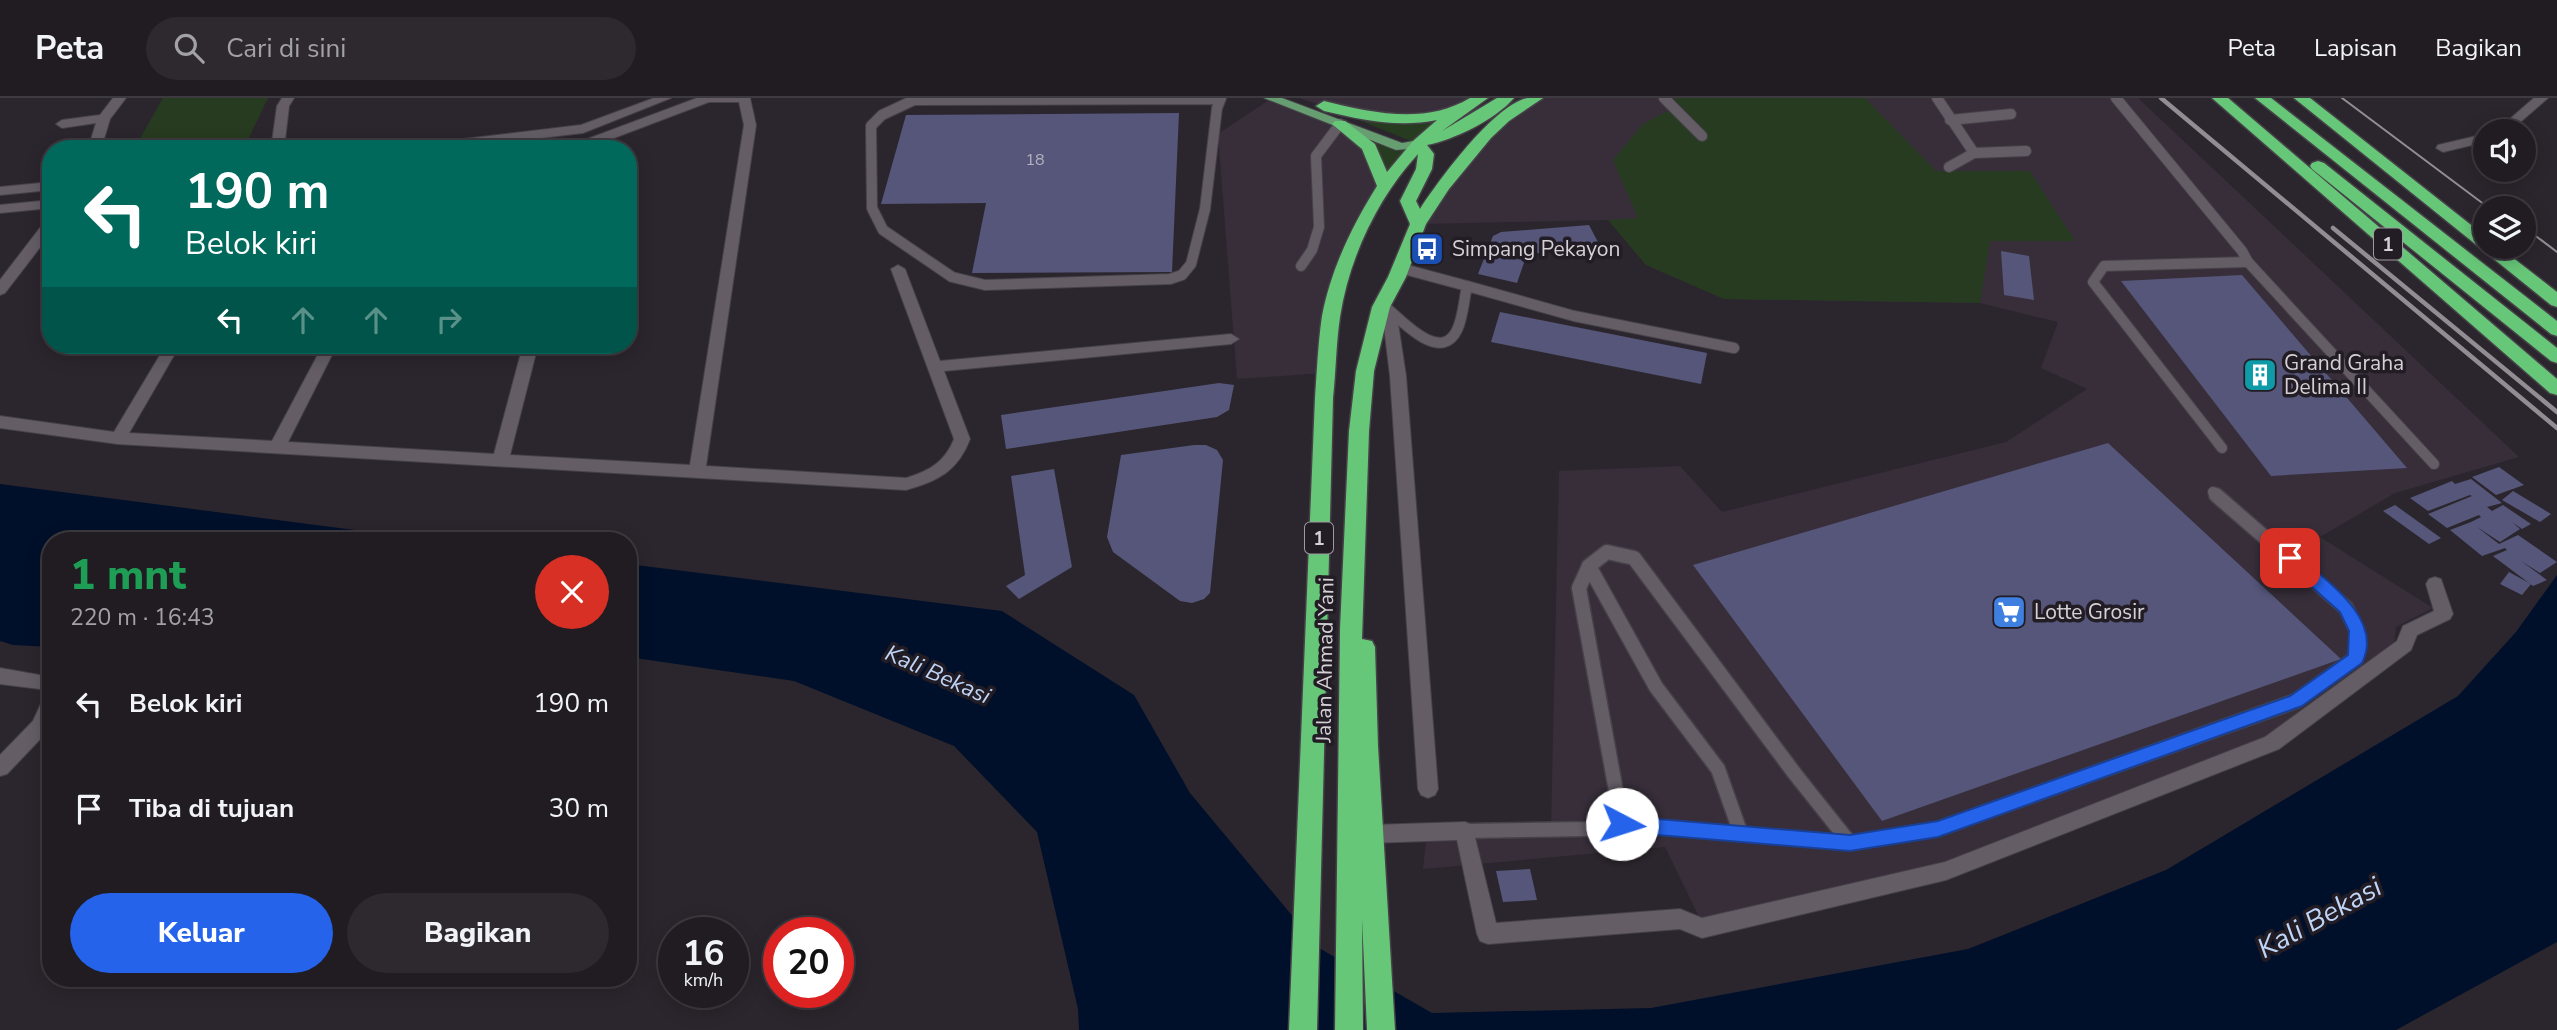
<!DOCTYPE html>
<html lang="id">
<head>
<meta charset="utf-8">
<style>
	body { margin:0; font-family:"Nunito Sans",sans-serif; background:#2d292f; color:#f1f3f6; height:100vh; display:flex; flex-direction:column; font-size:26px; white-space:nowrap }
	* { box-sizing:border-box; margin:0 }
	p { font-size:23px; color:#a2a1a5 }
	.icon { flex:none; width:38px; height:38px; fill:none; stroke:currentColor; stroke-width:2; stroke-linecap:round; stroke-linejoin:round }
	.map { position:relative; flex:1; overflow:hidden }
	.details { position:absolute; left:42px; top:434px; width:595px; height:455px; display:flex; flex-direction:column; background:#201c22; border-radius:28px; box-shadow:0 4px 18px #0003,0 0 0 2px #3d3a40 }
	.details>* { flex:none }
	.guide { position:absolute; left:42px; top:42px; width:595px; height:214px; border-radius:28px; box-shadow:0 4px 18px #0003,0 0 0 2px #3d3a40; background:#00695c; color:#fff; overflow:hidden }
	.fabs { position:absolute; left:2473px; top:21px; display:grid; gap:14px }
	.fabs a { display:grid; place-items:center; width:63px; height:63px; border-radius:50%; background:#201c22; box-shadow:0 4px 18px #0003,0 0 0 2px #3d3a40; font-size:35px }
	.speed { position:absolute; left:658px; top:819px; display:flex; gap:14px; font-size:35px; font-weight:700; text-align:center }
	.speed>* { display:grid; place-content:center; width:91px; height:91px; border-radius:50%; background:#201c22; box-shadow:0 4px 18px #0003,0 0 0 2px #3d3a40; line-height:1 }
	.speed small { font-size:18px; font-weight:400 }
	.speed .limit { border:10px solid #d22; background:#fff; color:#111 }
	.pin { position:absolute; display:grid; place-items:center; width:60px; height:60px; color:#fff; margin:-30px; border-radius:14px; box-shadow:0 4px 10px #0006 }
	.me { position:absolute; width:77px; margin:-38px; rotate:95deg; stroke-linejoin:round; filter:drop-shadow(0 0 5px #0008) }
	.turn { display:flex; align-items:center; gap:24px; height:147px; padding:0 28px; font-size:32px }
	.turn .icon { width:91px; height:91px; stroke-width:2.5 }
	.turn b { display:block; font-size:49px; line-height:60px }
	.lanes { display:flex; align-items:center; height:66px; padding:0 28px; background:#0003; justify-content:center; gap:35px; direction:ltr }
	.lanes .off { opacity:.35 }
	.round { display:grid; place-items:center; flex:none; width:74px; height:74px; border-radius:37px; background:#2d292f }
	.overview { display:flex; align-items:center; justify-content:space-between; height:119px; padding:0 28px }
	h1 { font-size:42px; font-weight:800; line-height:52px; color:#1e9e55 }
	.button { display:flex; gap:14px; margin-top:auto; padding:14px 28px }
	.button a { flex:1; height:80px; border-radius:42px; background:#2563eb; color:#fff; font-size:28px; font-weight:800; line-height:80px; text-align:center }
	.button a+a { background:#2d292f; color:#f1f3f6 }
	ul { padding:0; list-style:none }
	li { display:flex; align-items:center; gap:21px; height:105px; padding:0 28px }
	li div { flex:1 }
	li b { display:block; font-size:26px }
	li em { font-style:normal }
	header { display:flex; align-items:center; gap:42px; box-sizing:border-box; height:98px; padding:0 35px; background:#201c22; border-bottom:2px solid #3d3a40 }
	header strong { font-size:33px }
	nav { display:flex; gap:38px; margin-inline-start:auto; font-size:24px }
	.search { width:490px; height:63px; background:#2d292f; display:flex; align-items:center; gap:18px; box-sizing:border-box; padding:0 24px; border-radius:38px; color:#a2a1a5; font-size:26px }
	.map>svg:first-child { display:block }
	.built { fill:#372e3a }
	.green { fill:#263b20 }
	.water { fill:#01102a }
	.building { fill:#55567a }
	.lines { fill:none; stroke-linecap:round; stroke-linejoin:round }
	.lane-far1-casing { stroke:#464148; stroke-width:12 }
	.lane-casing { stroke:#464148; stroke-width:17 }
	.street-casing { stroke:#464148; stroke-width:2 }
	.primary-casing { stroke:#464148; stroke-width:2 }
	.highway-casing { stroke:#464148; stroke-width:3 }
	.lane-far1 { stroke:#645d66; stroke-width:10 }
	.lane { stroke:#645d66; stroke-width:14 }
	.street { fill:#645d66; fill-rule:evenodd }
	.primary { fill:#669d71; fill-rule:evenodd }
	.highway { fill:#67c778; fill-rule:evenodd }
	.tram { stroke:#918d93; stroke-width:2 }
	.rail { stroke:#918d93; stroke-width:4.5 }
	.route { fill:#2563eb; stroke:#184099; stroke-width:2 }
	.labels { text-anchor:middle; stroke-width:7; stroke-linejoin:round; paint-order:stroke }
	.far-number-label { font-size:16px; fill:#b4b2be }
	.shield { fill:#221c24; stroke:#9f9aa0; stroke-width:2 }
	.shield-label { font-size:19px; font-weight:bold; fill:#d4d0d5 }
	.poi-label { font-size:21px; fill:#d4d0d5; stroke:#221c24; text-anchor:start }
	.street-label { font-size:21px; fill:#d4d0d5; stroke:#221c24 }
	.water-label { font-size:23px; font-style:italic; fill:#bed5f7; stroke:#221c24 }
	.near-water-label { font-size:28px; font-style:italic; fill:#bed5f7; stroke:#221c24 }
</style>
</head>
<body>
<header>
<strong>Peta</strong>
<div class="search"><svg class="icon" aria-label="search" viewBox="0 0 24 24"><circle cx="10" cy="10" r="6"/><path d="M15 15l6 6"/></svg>Cari di sini</div>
<nav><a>Peta</a><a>Lapisan</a><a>Bagikan</a></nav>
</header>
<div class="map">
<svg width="2557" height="932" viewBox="0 0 2557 932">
	<rect width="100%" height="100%" fill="#2b262d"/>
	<g class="built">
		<path d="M1272 0 1340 26 1369 49 1385 89 1355 136 1325 275 1237 281 1218 36Z"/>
		<path d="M1299 0H1481L1427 22 1324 8Z"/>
		<path d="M1536 0H2138L2519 359 2395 395 2320 439 2433 510 2396 529 2394 548 2266 640 1940 765 1703 827 1665 749 1423 771 1427 734 1551 731 1559 373 1680 368 1722 414 2006 344 2087 291 2041 270 2058 224 1980 205 1724 201 1646 167 1608 122 1418 126 1469 54Z"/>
	</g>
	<g class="green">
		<path d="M163 0H268L246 46 201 51H134Z"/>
		<path d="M1674 0H1865L1936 73H2030L2075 143H1990L1980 205 1724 201 1646 167 1608 122 1638 120 1613 62 1643 26 1679 7Z"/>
		<path d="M1324 8 1389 23 1463 9 1385 89 1369 49 1340 26 1401 49 1418 46Z"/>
	</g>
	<g class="water">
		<path d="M0 386 440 443H51V549L13 547 0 543Z"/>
		<path d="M628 466 1002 513 1134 597 1190 695 1319 850 1432 915 1651 910 1968 851 2166 772 2458 598 2516 534 2557 477V844L2396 932H1079L1078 911 1037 734 954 648 794 583 628 559Z"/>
	</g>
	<g class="building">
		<path d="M1179 15 1172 174 972 175 986 105 881 106 906 17Z"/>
		<path d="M1589 127 1601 150 1527 156 1517 185 1478 176 1493 138 1501 134Z"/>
		<path d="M2001 153 2029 158 2034 202 2004 197Z"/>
		<path d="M2242 177 2407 370 2271 378 2121 183Z"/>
		<path d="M1500 214 1707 255 1701 286 1491 244Z"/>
		<path d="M1219 285 1234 287 1229 312 1217 319 1006 351 1001 317Z"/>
		<path d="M2108 345 2341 561 1882 723 1693 467Z"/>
		<path d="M1194 347H1206L1217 352 1223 362 1210 495 1204 501 1192 505 1180 503 1113 454 1107 439 1121 357Z"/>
		<path d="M2499 369 2524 387 2496 397 2472 379Z"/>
		<path d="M1054 371 1072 469 1019 501 1006 488 1025 477 1011 378Z"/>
		<path d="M2471 381 2502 405 2487 409 2492 413 2503 407 2531 426 2522 431 2512 424 2520 431 2500 444 2477 429 2499 446 2518 437 2557 464 2540 475 2521 463 2547 482 2533 488 2493 458 2507 452 2505 450 2482 458 2450 432 2471 424 2481 419 2479 417 2447 430 2428 416 2472 398 2470 397 2428 413 2410 400 2452 383 2455 386Z"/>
		<path d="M2513 393 2551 416 2540 424 2502 402Z"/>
		<path d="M2395 407 2441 440 2429 446 2383 413Z"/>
		<path d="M2509 474 2531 486 2522 497 2500 486Z"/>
		<path d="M1530 771 1537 802 1503 804 1496 773Z"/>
	</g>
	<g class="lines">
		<g class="lane-far1-casing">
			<g id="lane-far1">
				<path d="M1664 0 1702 38"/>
				<path d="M1937 0 1974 55 1949 69"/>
				<path d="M2116 0 2242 153 2248 164 2434 366"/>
				<path d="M1220 1 914 2 882 17 871 28 872 110 883 132 952 179 985 187 1170 181 1182 177 1191 166 1205 111 1217 10 1221 0"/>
				<path d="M1950 22 2011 16"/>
				<path d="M1974 55 2026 53"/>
				<path d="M1301 168 1312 152 1319 129 1316 58 1340 26"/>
				<path d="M1467 188 1574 218 1734 250"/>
				<path d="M1389 212C1404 225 1441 265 1457 232 1463 220 1464 202 1467 188L1400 170"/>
				<path d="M2222 350 2093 184 2104 168 2248 164"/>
				<path d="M2213 394 2218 399"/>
			</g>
		</g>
		<g class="lane-casing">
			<g id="lane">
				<path d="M1589 468 1656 589 1718 671 1741 736"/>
				<path d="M1622 726 1579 490 1589 468 1607 454 1634 460 1795 676 1850 745"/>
				<path d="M1465 733 1588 731 1622 726 1850 745 1938 731 2296 603 2356 560 2357 533 2346 510 2216 397"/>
			</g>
		</g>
		<g class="street-casing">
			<g id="street">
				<path d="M113 0H126L110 21 101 51H88L96 25 62 30 56 26 62 22 100 17Z"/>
				<path d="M282 0H294L289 8 284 51H271L277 8Z"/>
				<path d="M654 0H671L583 35 448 51H407L413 47 581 27Z"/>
				<path d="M697 0H750L756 27 706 368 906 380C929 373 945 364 954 341L891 171 898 167 905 171 940 263 1231 236 1239 241 1231 246 944 273 970 341C958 373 938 383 906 392L118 346 0 330V318L114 334 166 247H180L129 335 272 343 323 247H337L288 344 494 356 523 247H538L510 357 690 367 744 27 739 4H709L585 51H542L548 47 582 43Z"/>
				<path d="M2534 0H2548L2510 33H2496Z"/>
				<path d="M2485 36V44L2443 54 2436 50 2438 47Z"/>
				<path d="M51 84V92L0 97V89Z"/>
				<path d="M51 102V110L0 115V107Z"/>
				<path d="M51 121V135L5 195 0 197V182L46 122Z"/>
				<path d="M1389 207 1396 212 1406 278 1438 691 1435 697 1428 700 1421 697 1418 691 1390 278 1382 212Z"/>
				<path d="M2435 479 2441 481 2453 516 2450 521 2417 537 2411 552 2279 651 1946 782 1702 840 1680 831 1488 846 1480 843 1477 836 1457 742 1371 745 1364 742 1361 736 1364 730 1371 727 1465 724 1472 727 1496 825 1680 811 1702 820 1945 764 2265 639 2397 543 2403 528 2434 513 2426 486 2429 481Z"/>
				<path d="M0 570 51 579V596L40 591 0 586Z"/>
				<path d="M51 596V626L47 634 7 676 0 678V657L33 623 44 599Z"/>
			</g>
		</g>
		<g class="primary-casing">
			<path id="primary" d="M1264 0H1282L1402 45 1419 42 1425 46 1419 50 1396 52Z"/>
		</g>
		<g class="highway-casing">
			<g id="highway">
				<path d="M1470 0H1488L1442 33 1497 0H1514C1495 22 1453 42 1427 47L1434 56 1432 71 1416 103 1420 111C1439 82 1493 8 1527 0 1532 0 1538 0 1543 0L1509 23 1491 40 1449 91 1426 126 1406 179 1390 209 1374 273 1369 333 1362 541 1372 543 1375 549 1378 648 1395 932H1367L1362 821 1363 932H1335L1340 531 1349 333 1356 273 1372 209 1388 179 1410 126 1400 103 1416 71 1418 56C1378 99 1349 160 1340 219 1336 246 1336 273 1333 300L1317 932H1289L1315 300C1317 273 1318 245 1322 218 1331 171 1352 128 1377 88L1362 51 1332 26 1335 23H1345L1375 46 1387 74 1413 43 1437 22C1398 30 1362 22 1324 13L1316 8 1324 3C1373 15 1425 27 1470 0Z"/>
				<path d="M2212 0H2228L2557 281V297L2550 295Z"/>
				<path d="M2255 0H2271L2557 223V238L2551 236Z"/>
				<path d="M2294 0H2310L2485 138V149H2499L2557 194V209L2551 207Z"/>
				<path d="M2318 63 2324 65 2557 250V265L2551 263 2312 71 2310 68 2312 65Z"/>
			</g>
		</g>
		<use href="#lane-far1" class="lane-far1"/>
		<use href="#lane" class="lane"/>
		<use href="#street" class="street"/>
		<use href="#primary" class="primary"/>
		<use href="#highway" class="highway"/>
		<g class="tram">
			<path d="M2342 0 2489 110"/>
			<path d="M2524 129 2557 154"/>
		</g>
		<g class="rail">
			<path d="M2161 0 2557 330"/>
			<path d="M2333 130 2557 314"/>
		</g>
	</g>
	<path class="route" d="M2290 454 2295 456C2323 480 2385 520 2362 565L2302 608 1938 739 1850 753 1622 734 1615 732 1613 726 1615 720 1622 718 1850 737 1938 723 2290 598 2348 557 2349 533 2340 514 2284 464 2282 460Z"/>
	<defs>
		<g id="bus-square" transform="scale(1.75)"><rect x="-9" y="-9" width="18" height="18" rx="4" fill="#1a4fb4" stroke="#221c24"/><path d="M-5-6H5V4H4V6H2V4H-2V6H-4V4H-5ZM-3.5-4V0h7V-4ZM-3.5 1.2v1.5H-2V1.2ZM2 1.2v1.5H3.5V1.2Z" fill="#fff"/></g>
		<g id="building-square" transform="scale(1.75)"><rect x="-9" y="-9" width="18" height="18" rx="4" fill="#0f9aa8" stroke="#221c24"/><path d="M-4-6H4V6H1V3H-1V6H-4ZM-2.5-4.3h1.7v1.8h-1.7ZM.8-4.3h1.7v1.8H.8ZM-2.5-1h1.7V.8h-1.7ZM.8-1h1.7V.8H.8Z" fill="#fff"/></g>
		<g id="supermarket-square" transform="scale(1.75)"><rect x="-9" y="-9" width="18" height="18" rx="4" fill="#3f7fe0" stroke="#221c24"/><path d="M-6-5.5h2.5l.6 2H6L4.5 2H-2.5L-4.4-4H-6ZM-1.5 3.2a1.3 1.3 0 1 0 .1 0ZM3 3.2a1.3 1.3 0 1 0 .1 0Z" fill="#fff"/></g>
	</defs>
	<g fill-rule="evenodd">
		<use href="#bus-square" x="1427" y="151"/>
		<use href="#building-square" x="2260" y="277"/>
		<use href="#supermarket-square" x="2009" y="514"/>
	</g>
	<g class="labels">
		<g class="far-number-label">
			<text x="1035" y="67">18</text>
		</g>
		<g class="shield">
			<rect x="2374" y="130.5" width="28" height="31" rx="5"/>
			<rect x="1305" y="424.5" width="28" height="31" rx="5"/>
		</g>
		<g class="shield-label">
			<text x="2388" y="153">1</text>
			<text x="1319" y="447">1</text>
		</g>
		<g class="poi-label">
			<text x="1452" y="158">Simpang Pekayon</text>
			<text x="2284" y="272">Grand Graha<tspan x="2284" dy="24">Delima II</tspan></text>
			<text x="2034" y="521">Lotte Grosir</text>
		</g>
		<g class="street-label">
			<text transform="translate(1325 562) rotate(-89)" y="7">Jalan Ahmad Yani</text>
		</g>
		<g class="water-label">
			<text transform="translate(938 576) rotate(24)" y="8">Kali Bekasi</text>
		</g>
		<g class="near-water-label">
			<text transform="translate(2319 819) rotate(-29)" y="10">Kali Bekasi</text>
		</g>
	</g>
</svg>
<div class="fabs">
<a><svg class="icon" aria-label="sound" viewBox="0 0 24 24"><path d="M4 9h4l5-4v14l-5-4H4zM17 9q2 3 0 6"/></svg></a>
<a><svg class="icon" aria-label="layers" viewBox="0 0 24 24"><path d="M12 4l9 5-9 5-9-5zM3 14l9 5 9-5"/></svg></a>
</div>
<div class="speed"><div>16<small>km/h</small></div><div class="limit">20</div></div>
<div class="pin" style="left:2290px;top:460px;background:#d93025"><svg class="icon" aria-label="arrive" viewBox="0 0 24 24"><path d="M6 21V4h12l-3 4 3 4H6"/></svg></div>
<svg class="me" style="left:1622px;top:726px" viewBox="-20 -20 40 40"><circle r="19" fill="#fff"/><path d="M0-13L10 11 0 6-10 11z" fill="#2563eb"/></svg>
<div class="guide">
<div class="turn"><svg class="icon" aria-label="left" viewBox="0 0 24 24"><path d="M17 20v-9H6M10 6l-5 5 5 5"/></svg><div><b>190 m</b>Belok kiri</div></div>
<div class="lanes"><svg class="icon" aria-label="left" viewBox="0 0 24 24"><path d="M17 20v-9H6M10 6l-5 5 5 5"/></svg><svg class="icon off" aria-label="ahead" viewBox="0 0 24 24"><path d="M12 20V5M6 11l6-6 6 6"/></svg><svg class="icon off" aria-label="ahead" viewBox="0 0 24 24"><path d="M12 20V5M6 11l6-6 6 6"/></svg><svg class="icon off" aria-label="right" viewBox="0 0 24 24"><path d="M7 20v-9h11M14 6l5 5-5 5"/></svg></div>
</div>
<section class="details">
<div class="overview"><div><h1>1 mnt</h1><p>220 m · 16:43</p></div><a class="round" style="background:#d93025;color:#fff"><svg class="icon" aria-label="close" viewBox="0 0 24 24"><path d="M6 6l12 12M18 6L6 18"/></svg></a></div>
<ul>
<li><svg class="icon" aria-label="left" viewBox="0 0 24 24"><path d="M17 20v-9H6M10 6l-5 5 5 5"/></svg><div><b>Belok kiri</b></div><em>190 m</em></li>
<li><svg class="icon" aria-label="arrive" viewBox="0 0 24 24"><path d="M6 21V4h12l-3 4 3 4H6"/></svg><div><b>Tiba di tujuan</b></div><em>30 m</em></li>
</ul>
<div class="button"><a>Keluar</a><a>Bagikan</a></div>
</section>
</div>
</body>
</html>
